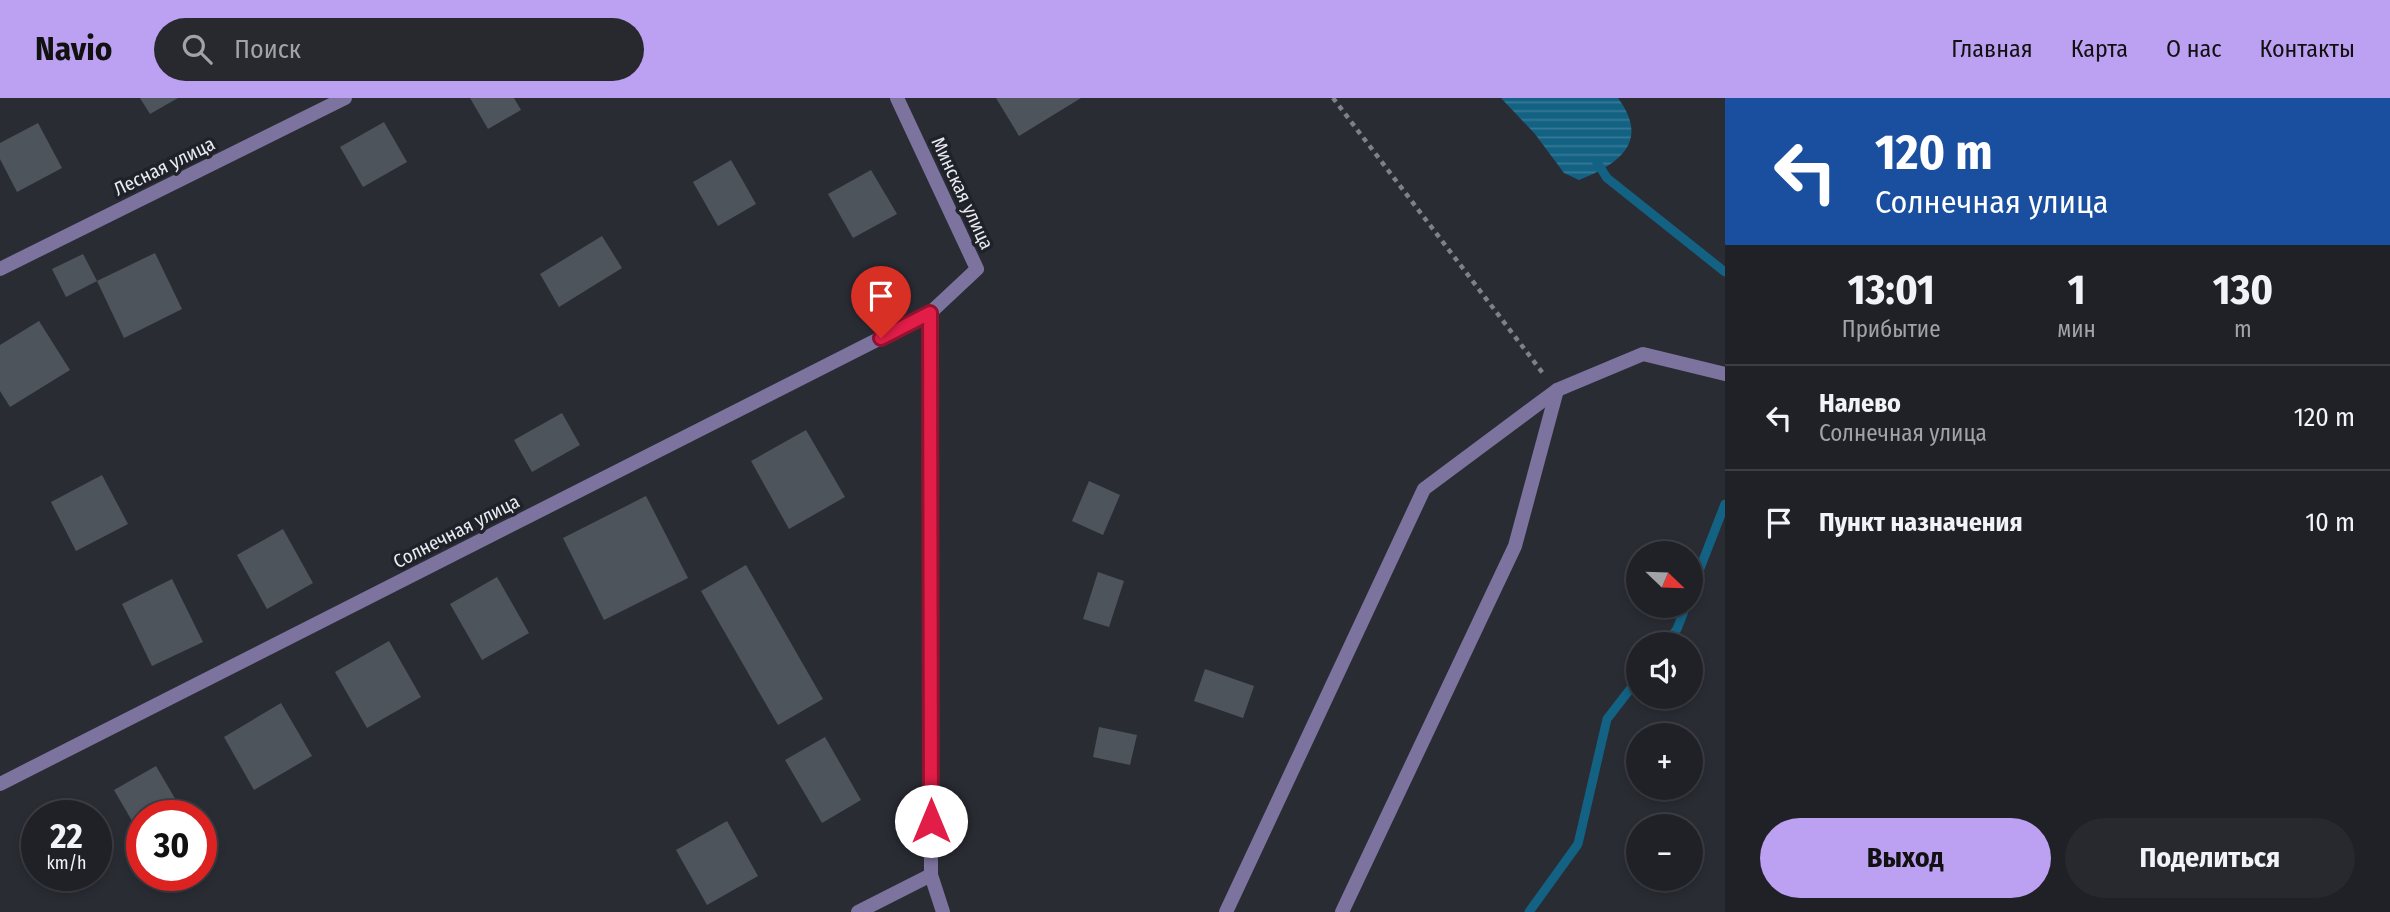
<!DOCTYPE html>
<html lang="ru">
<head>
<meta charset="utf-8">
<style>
	body { margin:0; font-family:"Fira Sans Condensed",sans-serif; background:#28292f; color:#f1f3f6; height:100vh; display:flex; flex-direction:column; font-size:26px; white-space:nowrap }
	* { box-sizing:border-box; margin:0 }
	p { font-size:23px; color:#a2a3a7 }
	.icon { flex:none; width:38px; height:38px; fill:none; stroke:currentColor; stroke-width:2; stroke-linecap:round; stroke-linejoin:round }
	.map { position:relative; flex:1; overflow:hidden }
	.panel { display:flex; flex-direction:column; background:#202127; width:665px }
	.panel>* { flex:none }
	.top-card { background:#1a4fa0; color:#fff; overflow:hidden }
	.needle { width:46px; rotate:113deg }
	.fabs { position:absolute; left:1626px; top:443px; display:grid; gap:14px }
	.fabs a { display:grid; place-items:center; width:77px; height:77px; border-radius:50%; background:#202127; box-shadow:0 4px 10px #0003,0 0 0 2px #3d3e44; font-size:35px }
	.speed { position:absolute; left:21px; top:702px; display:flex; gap:14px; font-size:35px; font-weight:700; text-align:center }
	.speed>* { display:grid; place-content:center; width:91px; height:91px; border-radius:50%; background:#202127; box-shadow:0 4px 10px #0003,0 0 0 2px #3d3e44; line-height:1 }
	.speed small { font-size:18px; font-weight:400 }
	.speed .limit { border:10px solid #d22; background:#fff; color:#111 }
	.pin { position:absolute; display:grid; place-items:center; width:60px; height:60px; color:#fff; margin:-72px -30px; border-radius:50% 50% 50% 0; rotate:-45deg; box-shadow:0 0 7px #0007 }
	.pin .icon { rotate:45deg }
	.me { position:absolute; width:77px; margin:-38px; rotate:0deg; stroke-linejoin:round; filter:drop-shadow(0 0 5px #0008) }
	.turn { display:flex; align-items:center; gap:24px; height:147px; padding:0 35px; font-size:32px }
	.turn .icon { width:91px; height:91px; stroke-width:2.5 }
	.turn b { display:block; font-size:49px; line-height:60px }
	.eta { display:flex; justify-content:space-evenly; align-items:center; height:119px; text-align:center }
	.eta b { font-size:42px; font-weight:700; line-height:49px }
	.primary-button { display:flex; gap:14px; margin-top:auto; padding:14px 35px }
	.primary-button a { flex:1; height:80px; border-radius:42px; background:#bca0f2; color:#111; font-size:28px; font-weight:700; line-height:80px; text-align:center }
	.primary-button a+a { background:#28292f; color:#f1f3f6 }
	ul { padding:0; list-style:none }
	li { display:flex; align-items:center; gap:21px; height:105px; padding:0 35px; border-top:2px solid #3d3e44 }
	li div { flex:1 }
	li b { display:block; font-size:26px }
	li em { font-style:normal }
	header { display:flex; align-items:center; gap:42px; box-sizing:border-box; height:98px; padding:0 35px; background:#bca0f2; color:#111 }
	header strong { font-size:33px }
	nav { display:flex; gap:38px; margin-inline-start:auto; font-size:24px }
	.search { width:490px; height:63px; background:#28292f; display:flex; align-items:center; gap:18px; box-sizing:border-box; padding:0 24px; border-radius:38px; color:#a2a3a7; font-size:26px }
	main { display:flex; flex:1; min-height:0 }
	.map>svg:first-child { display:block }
	.water { fill:url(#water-rules) }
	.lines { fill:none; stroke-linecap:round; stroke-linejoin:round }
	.stream { stroke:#136284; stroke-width:9 }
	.building { fill:#4e545c }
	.path { stroke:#7f8188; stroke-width:4.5; stroke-dasharray:5 5; stroke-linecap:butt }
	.street { stroke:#7d739f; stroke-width:14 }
	.route-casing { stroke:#92132f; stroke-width:18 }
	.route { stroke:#e11d48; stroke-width:12 }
	.labels { text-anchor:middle; stroke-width:7; stroke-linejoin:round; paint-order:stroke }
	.street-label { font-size:19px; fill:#eaebf1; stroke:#20222a }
</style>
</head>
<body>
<header>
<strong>Navio</strong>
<div class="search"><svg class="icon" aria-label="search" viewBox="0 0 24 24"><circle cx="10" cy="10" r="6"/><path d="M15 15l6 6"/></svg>Поиск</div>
<nav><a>Главная</a><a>Карта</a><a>О нас</a><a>Контакты</a></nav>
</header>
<main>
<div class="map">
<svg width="1725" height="814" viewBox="0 0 1725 814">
	<defs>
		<pattern id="water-rules" width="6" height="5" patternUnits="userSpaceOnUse" patternTransform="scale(1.75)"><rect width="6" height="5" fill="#136284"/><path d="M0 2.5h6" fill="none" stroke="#367996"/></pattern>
	</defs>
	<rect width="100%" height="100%" fill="#2a2c34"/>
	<path class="water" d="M1501 0H1618C1650 43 1620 66 1579 82L1564 75 1535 36Z"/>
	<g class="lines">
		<g class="stream">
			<path d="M1596 63 1607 80 1725 174"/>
			<path d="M1690 496 1725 406"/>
			<path d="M1665 546 1677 531 1686 508"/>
			<path d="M1529 814 1578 746 1607 621 1638 581"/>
		</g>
	</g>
	<g class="building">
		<path d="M140 0H178L150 16Z"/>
		<path d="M470 0H514L521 12 488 31Z"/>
		<path d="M996 0H1081L1019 38Z"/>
		<path d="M384 24 407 64 363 89 340 49Z"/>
		<path d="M38 25 62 70 17 94 0 61V45Z"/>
		<path d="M731 62 756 106 718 128 693 84Z"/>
		<path d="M871 72 897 116 853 140 828 96Z"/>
		<path d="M602 138 622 170 559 209 540 176Z"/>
		<path d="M155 155 182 211 124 240 97 183Z"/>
		<path d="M83 156 97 183 66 199 52 171Z"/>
		<path d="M39 223 70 272 10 309 0 293V247Z"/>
		<path d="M562 315 580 347 532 374 514 342Z"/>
		<path d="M806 332 845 399 789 431 751 363Z"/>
		<path d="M102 377 128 426 76 453 51 404Z"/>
		<path d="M1089 383 1120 397 1103 437 1072 423Z"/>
		<path d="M646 398 688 480 604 522 563 440Z"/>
		<path d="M283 431 313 485 267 511 237 457Z"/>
		<path d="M746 467 823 601 778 627 701 493Z"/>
		<path d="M1098 474 1124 483 1109 529 1083 521Z"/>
		<path d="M497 479 529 535 482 562 450 506Z"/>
		<path d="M172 481 203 544 152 568 122 506Z"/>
		<path d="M389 543 421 599 367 630 335 574Z"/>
		<path d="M1205 571 1254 588 1243 620 1194 603Z"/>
		<path d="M281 605 312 658 254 692 224 639Z"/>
		<path d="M1099 629 1137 637 1130 667 1093 659Z"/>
		<path d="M825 639 861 702 822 725 785 662Z"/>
		<path d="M156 668 184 716 142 718V740L114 692Z"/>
		<path d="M727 723 758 778 707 807 676 752Z"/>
	</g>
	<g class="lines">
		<path class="path" d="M1333 0 1545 278"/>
		<g class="street">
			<path d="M0 171 345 0"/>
			<path d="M930 215 931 777 943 814"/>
			<path d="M0 686 930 215 977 171 897 0"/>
			<path d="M858 814 931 777"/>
			<path d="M1226 814 1424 391 1557 292 1643 256 1725 276"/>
			<path d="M1342 814 1515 448 1557 292"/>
		</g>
	</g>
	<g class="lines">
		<g class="route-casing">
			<path id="route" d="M881 240 930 215 931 723"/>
		</g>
		<use href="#route" class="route"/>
	</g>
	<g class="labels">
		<g class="street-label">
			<text transform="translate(164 68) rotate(-26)" y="7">Лесная улица</text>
			<text transform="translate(963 95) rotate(65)" y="7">Минская улица</text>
			<text transform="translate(456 433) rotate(-27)" y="7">Солнечная улица</text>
		</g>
	</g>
</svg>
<div class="fabs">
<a><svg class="needle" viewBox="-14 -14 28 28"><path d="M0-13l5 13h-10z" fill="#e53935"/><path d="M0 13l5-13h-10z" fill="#a2a3a7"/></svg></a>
<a><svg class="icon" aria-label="sound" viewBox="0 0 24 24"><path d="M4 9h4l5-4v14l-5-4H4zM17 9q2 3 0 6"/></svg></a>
<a>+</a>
<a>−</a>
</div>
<div class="speed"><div>22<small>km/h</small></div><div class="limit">30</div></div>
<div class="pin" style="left:881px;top:240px;background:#d93025"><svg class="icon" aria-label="arrive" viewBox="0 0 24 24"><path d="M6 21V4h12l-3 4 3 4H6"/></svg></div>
<svg class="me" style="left:931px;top:723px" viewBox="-20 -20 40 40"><circle r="19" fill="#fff"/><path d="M0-13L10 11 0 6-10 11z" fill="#e11d48"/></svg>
</div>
<section class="panel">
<div class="top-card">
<div class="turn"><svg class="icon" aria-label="left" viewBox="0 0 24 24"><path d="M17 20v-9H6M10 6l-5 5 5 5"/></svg><div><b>120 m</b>Солнечная улица</div></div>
</div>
<div class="eta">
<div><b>13:01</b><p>Прибытие</p></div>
<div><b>1</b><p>мин</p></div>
<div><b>130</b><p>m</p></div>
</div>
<ul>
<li><svg class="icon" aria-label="left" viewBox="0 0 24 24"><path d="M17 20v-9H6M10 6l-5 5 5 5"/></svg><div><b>Налево</b><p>Солнечная улица</p></div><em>120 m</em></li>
<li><svg class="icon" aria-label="arrive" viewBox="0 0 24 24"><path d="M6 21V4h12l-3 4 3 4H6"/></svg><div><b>Пункт назначения</b></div><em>10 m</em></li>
</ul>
<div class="primary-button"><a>Выход</a><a>Поделиться</a></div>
</section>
</main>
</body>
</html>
